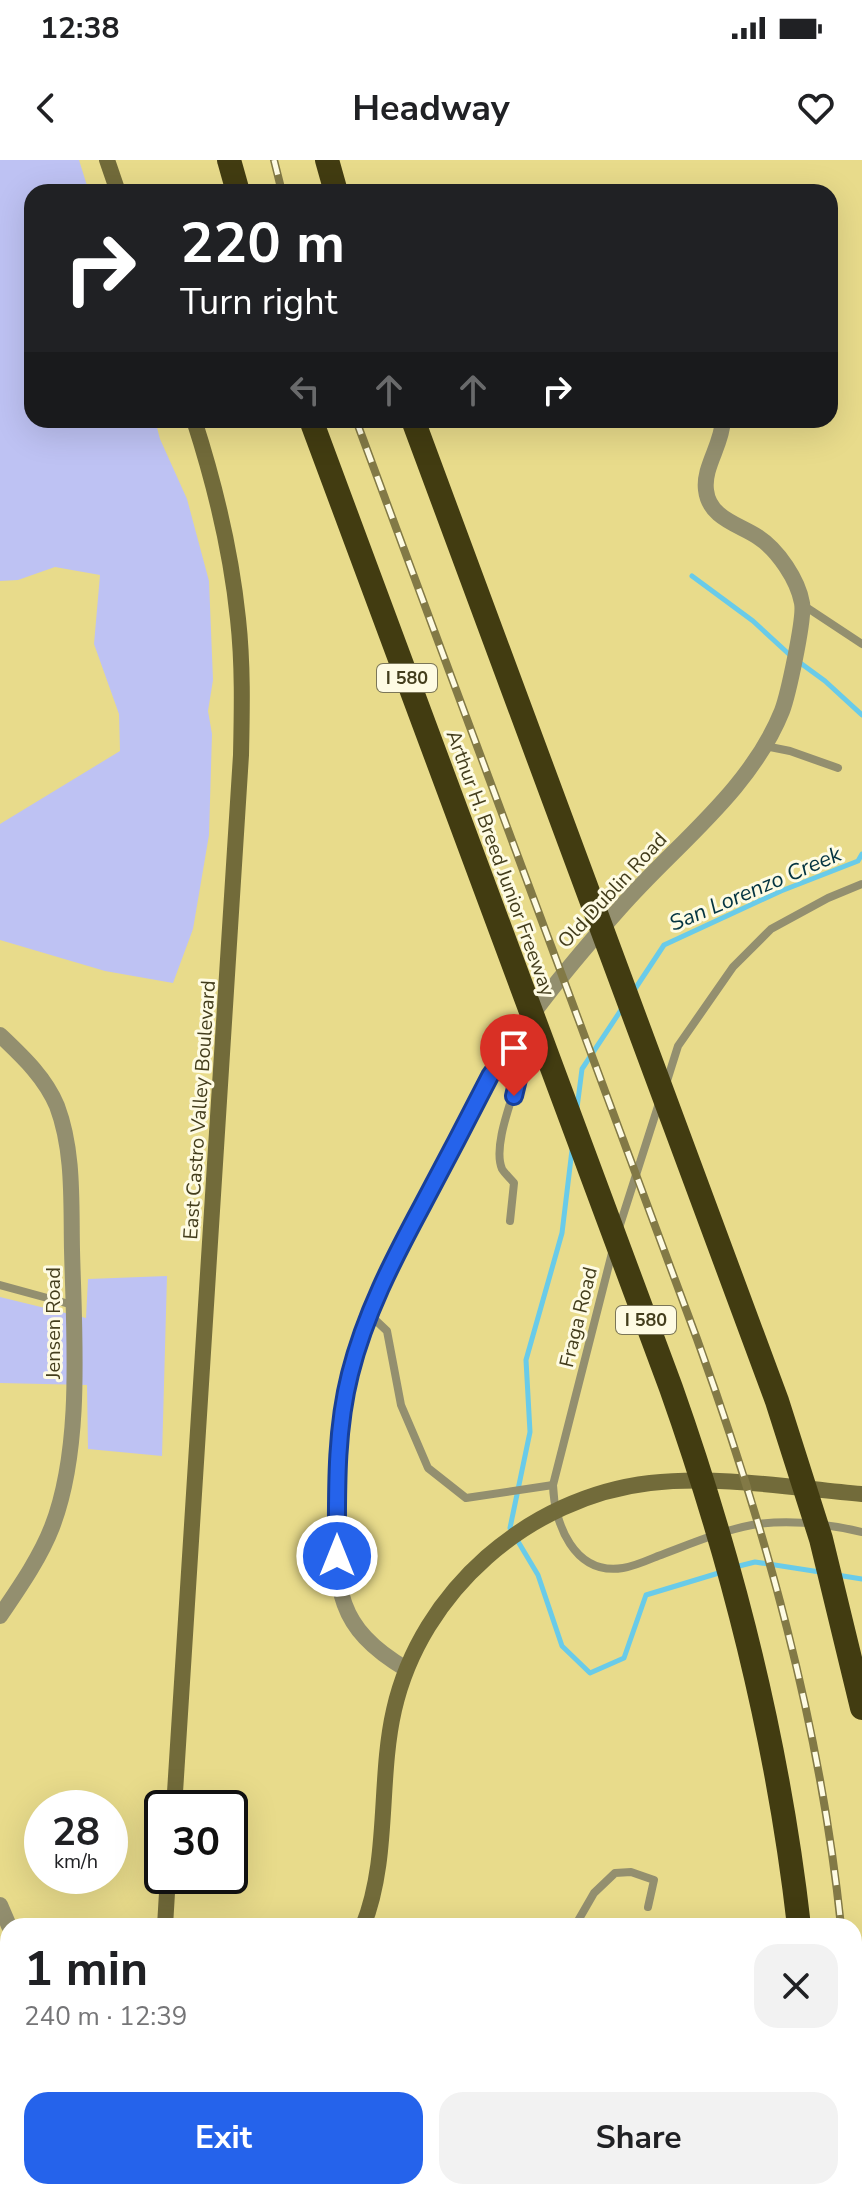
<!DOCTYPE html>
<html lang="en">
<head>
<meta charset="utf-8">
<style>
	body { margin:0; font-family:"Nunito Sans",sans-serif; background:#f2f2f2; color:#202124; height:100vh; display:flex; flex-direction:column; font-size:30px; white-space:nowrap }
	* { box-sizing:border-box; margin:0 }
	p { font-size:26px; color:#757577 }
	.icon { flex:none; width:44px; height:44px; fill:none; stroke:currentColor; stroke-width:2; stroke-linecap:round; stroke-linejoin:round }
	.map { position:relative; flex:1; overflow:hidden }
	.details { position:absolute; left:0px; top:1758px; width:862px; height:282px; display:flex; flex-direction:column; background:#fff; border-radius:24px 24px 0 0; box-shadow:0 8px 32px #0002 }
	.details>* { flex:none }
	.top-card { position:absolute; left:24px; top:24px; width:814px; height:244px; border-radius:24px; box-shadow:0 8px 32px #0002; background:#202124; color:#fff; overflow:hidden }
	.speed { position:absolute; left:24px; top:1630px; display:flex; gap:16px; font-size:40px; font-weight:700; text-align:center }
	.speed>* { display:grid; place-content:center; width:104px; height:104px; border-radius:50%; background:#fff; box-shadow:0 8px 32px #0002; line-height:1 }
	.speed small { font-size:20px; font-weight:400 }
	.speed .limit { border:4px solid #111; border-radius:12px; background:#fff; color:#111 }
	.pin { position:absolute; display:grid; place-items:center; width:68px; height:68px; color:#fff; margin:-82px -34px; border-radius:50% 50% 50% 0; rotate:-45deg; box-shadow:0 0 8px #0007 }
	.pin .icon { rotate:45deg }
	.me { position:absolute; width:88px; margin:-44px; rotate:0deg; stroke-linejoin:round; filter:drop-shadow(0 0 6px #0008) }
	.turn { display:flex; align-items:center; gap:28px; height:168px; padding:0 24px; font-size:36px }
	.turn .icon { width:104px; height:104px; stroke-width:2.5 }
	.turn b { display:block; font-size:56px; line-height:68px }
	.lanes { display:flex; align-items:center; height:76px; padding:0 24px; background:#0003; justify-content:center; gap:40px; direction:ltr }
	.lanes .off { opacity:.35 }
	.round { display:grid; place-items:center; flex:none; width:84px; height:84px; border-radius:24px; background:#f2f2f2 }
	.overview { display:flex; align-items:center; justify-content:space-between; height:136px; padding:0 24px }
	h1 { font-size:48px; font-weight:700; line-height:60px }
	.button { display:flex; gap:16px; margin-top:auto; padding:16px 24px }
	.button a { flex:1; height:92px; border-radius:24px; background:#2563eb; color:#fff; font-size:32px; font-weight:700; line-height:92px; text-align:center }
	.button a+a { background:#f2f2f2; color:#202124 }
	.status { display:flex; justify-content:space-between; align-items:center; height:56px; padding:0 40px; background:#fff; direction:ltr }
	.status svg { height:22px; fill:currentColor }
	header { display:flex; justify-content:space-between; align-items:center; height:104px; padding:0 24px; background:#fff; font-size:36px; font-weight:700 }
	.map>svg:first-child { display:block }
	.green { fill:#bec2f3 }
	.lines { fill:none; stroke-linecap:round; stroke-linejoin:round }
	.stream { stroke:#69cbe9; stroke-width:5 }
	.service { stroke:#938f6f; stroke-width:8 }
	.minor { stroke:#938f6f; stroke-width:16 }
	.secondary { stroke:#726b3a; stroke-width:16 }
	.motorway { stroke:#423c11; stroke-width:24 }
	.rail-casing { stroke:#827946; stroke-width:8 }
	.rail { stroke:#fefbe3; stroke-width:5; stroke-dasharray:15; stroke-linecap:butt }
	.route-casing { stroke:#184099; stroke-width:20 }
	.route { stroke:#2563eb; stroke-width:14 }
	.labels { text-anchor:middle; stroke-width:6; stroke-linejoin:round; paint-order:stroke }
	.shield { fill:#fefbe3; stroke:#7b7658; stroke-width:2 }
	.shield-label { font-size:18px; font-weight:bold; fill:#433d1c }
	.street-label { font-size:20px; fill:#433d1c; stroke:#fefbe3 }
	.water-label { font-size:22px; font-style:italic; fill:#043441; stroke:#fefbe3 }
</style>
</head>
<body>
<div class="status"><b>12:38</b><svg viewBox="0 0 49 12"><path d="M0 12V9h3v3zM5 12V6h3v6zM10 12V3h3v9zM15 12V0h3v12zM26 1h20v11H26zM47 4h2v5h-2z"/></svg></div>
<header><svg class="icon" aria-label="back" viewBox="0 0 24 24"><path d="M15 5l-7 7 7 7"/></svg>Headway<svg class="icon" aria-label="heart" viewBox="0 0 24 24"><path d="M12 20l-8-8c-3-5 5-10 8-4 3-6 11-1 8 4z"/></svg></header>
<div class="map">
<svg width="862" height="2039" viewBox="0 0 862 2039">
	<rect width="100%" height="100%" fill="#e8db8b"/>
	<g class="green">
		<path d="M0 0H79L89 32H32V260H155L160 279 187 339 209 421 213 520 208 551 212 574 209 675 193 769 173 823 105 811 0 780V664L120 591 119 554 94 484 100 415 55 407 18 420 0 421Z"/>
		<path d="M167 1116 162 1296 88 1289 87 1225 0 1223V1137L86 1158 88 1119Z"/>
	</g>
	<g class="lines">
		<g class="stream">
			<path d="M692 416 753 461 791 496"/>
			<path d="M799 502 825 521 862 555"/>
			<path d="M633 832 664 785 781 731 858 701 862 694"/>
			<path d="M577 948 582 909 623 847"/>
			<path d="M572 990 562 1073 526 1200 530 1272 510 1368 538 1415 562 1486 590 1513 624 1498 646 1435 722 1412"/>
			<path d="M735 1407 755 1402 820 1412"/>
			<path d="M837 1415 862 1419"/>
		</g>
		<g class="service">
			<path d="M803 445 862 484"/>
			<path d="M765 586 790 591 838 608"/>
			<path d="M508 890 520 911C514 936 492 985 502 1009 505 1014 511 1019 514 1023L510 1061"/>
			<path d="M666 924 678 886 733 807 771 769 828 738 862 724"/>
			<path d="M619 1068 660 940"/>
			<path d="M613 1089 553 1325C554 1363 574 1416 623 1408 635 1406 646 1401 658 1396 688 1385 720 1371 752 1365 786 1359 828 1364 862 1372"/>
			<path d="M0 1125 73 1145"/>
			<path d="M369 1154 387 1171 401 1245 428 1308 466 1338 553 1325"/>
			<path d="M575 1766 594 1733 615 1713 631 1712 654 1720 648 1747"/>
			<path d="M0 1795 8 1792"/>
		</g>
		<g class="minor">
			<path d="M0 875C22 896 45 917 57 946 74 991 71 1042 72 1090 74 1175 83 1287 52 1367 40 1398 19 1428 0 1456"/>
			<path d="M406 1509C332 1465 336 1425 337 1346 338 1288 343 1228 362 1173 381 1119 409 1071 435 1021 454 986 470 950 490 917 527 856 573 801 620 748 675 685 750 631 782 551 788 535 805 458 802 443 798 420 778 390 758 377 738 364 709 358 706 330 703 307 722 285 723 260"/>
			<path d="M0 1745 9 1766"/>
			<path d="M0 1853 8 1854"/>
			<path d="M0 1917 8 1919"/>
			<path d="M226 2039 229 2032"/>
		</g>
		<g class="secondary">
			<path d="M107 0 118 32"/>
			<path d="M174 1648 241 595C242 550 243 504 238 459 231 391 215 325 194 260"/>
			<path d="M165 1766 168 1716"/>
			<path d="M363 1766C390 1699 378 1620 394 1550 421 1431 529 1337 650 1323 719 1315 793 1328 862 1334"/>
			<path d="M143 2039V2032"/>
		</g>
		<g class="motorway">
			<path d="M229 0 238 32"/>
			<path d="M327 0 336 32"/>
			<path d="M311 260 671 1228C733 1403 778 1581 799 1766"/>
			<path d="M413 260 777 1241 821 1379 862 1548"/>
			<path d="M813 2039V2032"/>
		</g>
		<g class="rail-casing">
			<g id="rail">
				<path d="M274 0 282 32"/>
				<path d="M356 260 697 1179C766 1370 820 1564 841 1766"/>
				<path d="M854 1785 862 1887"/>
				<path d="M854 1975V2039"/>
			</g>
		</g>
		<use href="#rail" class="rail"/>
	</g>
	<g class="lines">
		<g class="route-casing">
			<path id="route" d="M337 1396C337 1336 335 1273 350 1214 365 1154 393 1100 422 1046 445 1003 468 959 490 916L508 890 520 911 514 936"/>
		</g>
		<use href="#route" class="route"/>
	</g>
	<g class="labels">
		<g class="shield">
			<rect x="377" y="504" width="60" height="28" rx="6"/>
			<rect x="616" y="1146" width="60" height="28" rx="6"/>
		</g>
		<g class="shield-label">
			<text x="407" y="524">I 580</text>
			<text x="646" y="1166">I 580</text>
		</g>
		<g class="street-label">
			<text transform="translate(501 703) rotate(70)" y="7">Arthur H. Breed Junior Freeway</text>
			<text transform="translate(612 730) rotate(-47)" y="7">Old Dublin Road</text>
			<text transform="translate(199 950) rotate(-86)" y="7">East Castro Valley Boulevard</text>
			<text transform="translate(578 1157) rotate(-76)" y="7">Fraga Road</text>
			<text transform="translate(53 1163) rotate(-90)" y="7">Jensen Road</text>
		</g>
		<g class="water-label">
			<text transform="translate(755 728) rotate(-23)" y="8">San Lorenzo Creek</text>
		</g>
	</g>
</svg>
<div class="speed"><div>28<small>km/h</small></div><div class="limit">30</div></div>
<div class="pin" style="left:514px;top:936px;background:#d93025"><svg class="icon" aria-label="arrive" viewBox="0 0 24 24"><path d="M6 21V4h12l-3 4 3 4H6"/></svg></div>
<svg class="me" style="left:337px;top:1396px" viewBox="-20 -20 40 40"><circle r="17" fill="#2563eb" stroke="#fff" stroke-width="3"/><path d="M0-11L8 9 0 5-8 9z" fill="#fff"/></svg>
<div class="top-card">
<div class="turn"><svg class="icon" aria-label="right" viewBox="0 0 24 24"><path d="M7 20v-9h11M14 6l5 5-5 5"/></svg><div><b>220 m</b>Turn right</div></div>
<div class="lanes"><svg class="icon off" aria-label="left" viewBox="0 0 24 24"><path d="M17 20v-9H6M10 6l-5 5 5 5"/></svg><svg class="icon off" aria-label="ahead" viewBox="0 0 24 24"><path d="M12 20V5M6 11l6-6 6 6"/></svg><svg class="icon off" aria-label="ahead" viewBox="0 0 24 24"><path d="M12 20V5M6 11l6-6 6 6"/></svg><svg class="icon" aria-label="right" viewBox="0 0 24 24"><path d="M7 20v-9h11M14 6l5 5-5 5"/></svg></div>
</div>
<section class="details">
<div class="overview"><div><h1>1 min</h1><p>240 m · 12:39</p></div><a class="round"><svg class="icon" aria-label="close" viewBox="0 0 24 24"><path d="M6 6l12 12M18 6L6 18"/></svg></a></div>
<div class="button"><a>Exit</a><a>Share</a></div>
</section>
</div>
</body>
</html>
